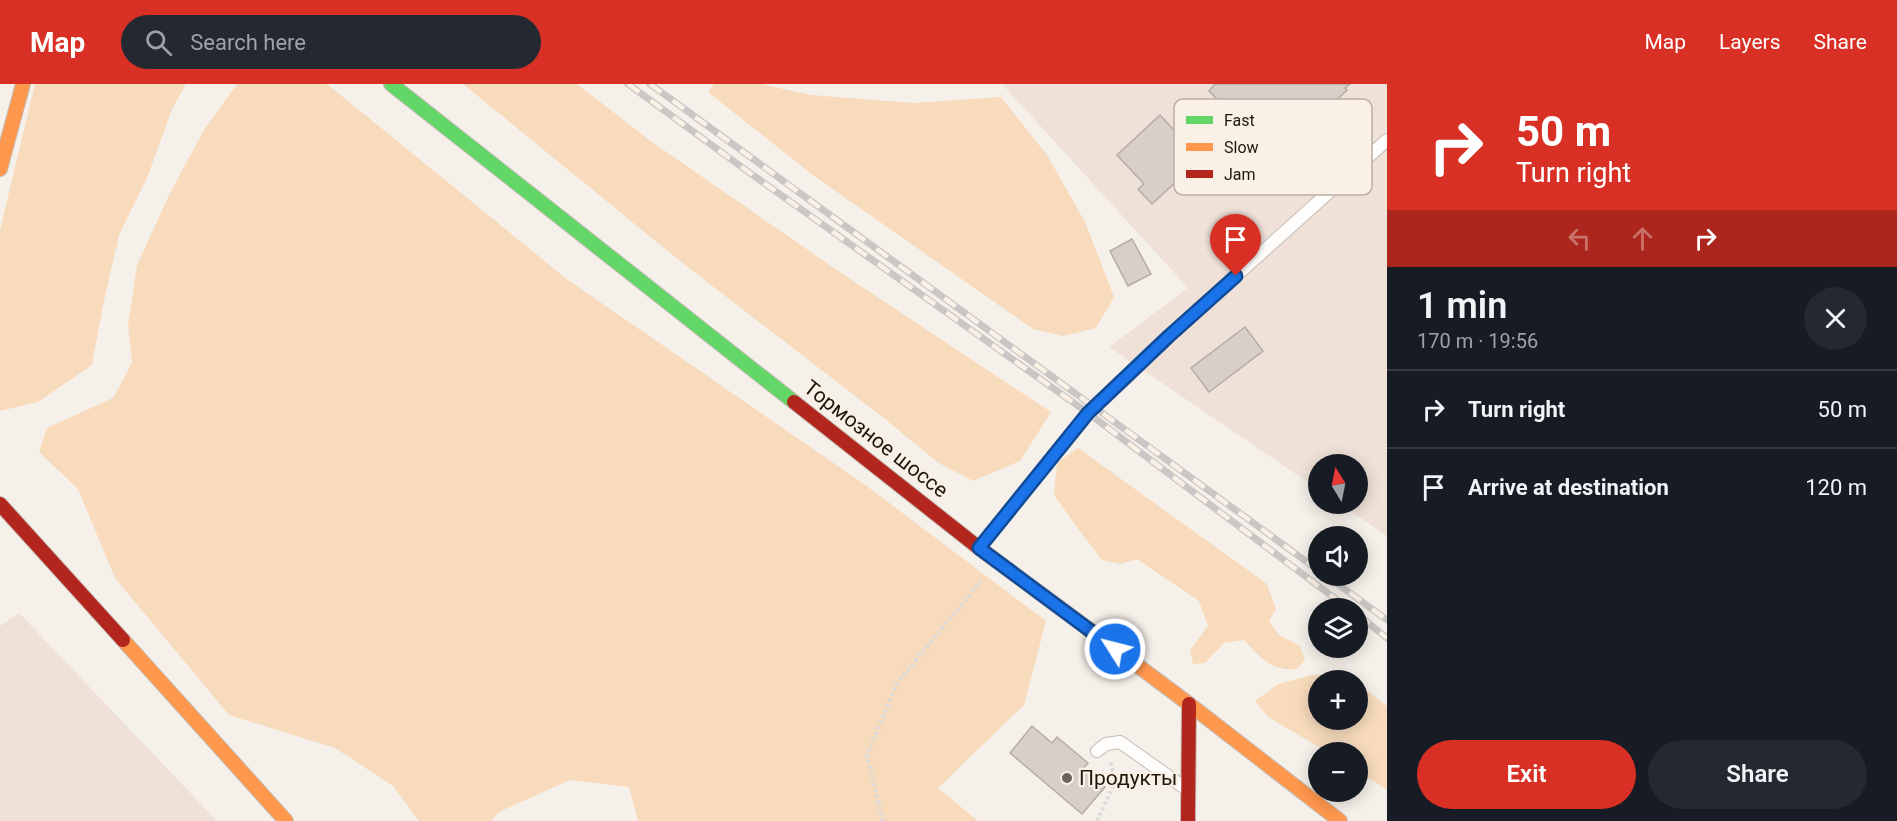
<!DOCTYPE html>
<html lang="en">
<head>
<meta charset="utf-8">
<style>
	body { margin:0; font-family:Roboto,sans-serif; background:#242831; color:#f1f3f6; height:100vh; display:flex; flex-direction:column; font-size:22px; white-space:nowrap }
	* { box-sizing:border-box; margin:0 }
	p { font-size:20px; color:#9ea1a6 }
	.icon { flex:none; width:33px; height:33px; fill:none; stroke:currentColor; stroke-width:2; stroke-linecap:round; stroke-linejoin:round }
	.map { position:relative; flex:1; overflow:hidden }
	.details { display:flex; flex-direction:column; background:#171b24; width:510px }
	.details>* { flex:none }
	.hud { background:#d93025; color:#fff; overflow:hidden }
	.needle { width:39px; rotate:350deg }
	.controls { position:absolute; left:1308px; top:370px; display:grid; gap:12px }
	.controls a { display:grid; place-items:center; width:60px; height:60px; border-radius:50%; background:#171b24; box-shadow:0 3px 15px #0003; font-size:30px }
	.pin { position:absolute; display:grid; place-items:center; width:51px; height:51px; color:#fff; margin:-62px -26px; border-radius:50% 50% 50% 0; rotate:-45deg; box-shadow:0 0 6px #0007 }
	.pin .icon { rotate:45deg }
	.me { position:absolute; width:66px; margin:-33px; rotate:306deg; stroke-linejoin:round; filter:drop-shadow(0 0 4px #0008) }
	.turn { display:flex; align-items:center; gap:21px; height:126px; padding:0 30px; font-size:27px }
	.turn .icon { width:78px; height:78px; stroke-width:2.5 }
	.turn b { display:block; font-size:42px; line-height:51px }
	.lanes { display:flex; align-items:center; height:57px; padding:0 30px; background:#0003; justify-content:center; gap:30px; direction:ltr }
	.lanes .off { opacity:.35 }
	.round { display:grid; place-items:center; flex:none; width:63px; height:63px; border-radius:32px; background:#242831 }
	.overview { display:flex; align-items:center; justify-content:space-between; height:102px; padding:0 30px }
	h1 { font-size:36px; font-weight:600; line-height:45px }
	.button { display:flex; gap:12px; margin-top:auto; padding:12px 30px }
	.button a { flex:1; height:69px; border-radius:36px; background:#d93025; color:#fff; font-size:24px; font-weight:600; line-height:69px; text-align:center }
	.button a+a { background:#242831; color:#f1f3f6 }
	ul { padding:0; list-style:none }
	li { display:flex; align-items:center; gap:18px; height:78px; padding:0 30px; border-top:2px solid #363941 }
	li div { flex:1 }
	li b { display:block; font-size:22px }
	li em { font-style:normal }
	header { display:flex; align-items:center; gap:36px; box-sizing:border-box; height:84px; padding:0 30px; background:#d93025; color:#fff }
	header strong { font-size:28px }
	nav { display:flex; gap:33px; margin-inline-start:auto; font-size:21px }
	.search { width:420px; height:54px; background:#242831; display:flex; align-items:center; gap:15px; box-sizing:border-box; padding:0 21px; border-radius:33px; color:#9ea1a6; font-size:22px }
	main { display:flex; flex:1; min-height:0 }
	.map>svg:first-child { display:block }
	.industrial { fill:#efe1d8 }
	.green { fill:#f7dbbc }
	.building { fill:#d9cfca; stroke:#b5aca7; stroke-width:1.5 }
	.lines { fill:none; stroke-linecap:round; stroke-linejoin:round }
	.lane-casing { stroke:#c3bcb4; stroke-width:14 }
	.fast-casing { stroke:#c3bcb4; stroke-width:16 }
	.slow-casing { stroke:#c3bcb4; stroke-width:16 }
	.jam-casing { stroke:#c3bcb4; stroke-width:16 }
	.path { stroke:#dcdad8; stroke-width:4; stroke-dasharray:3 3; stroke-linecap:butt }
	.lane { stroke:#fefdfc; stroke-width:12 }
	.fast { stroke:#63d668; stroke-width:14 }
	.slow { stroke:#ff974d; stroke-width:14 }
	.jam { stroke:#b3261e; stroke-width:14 }
	.rail-casing { stroke:#c9c7c5; stroke-width:7 }
	.rail { stroke:#fbf0e5; stroke-width:4.5; stroke-dasharray:14; stroke-linecap:butt }
	.route-casing { stroke:#114b97; stroke-width:15 }
	.route { stroke:#1a73e8; stroke-width:10 }
	.poi-dot { fill:#6b635a; stroke:#fbf0e5; stroke-width:2 }
	.labels { text-anchor:middle; stroke-width:4.5; stroke-linejoin:round; paint-order:stroke }
	.street-label { font-size:21px; fill:#20170c; stroke:#fbf0e5 }
	.poi-label { font-size:21px; fill:#20170c; stroke:#fbf0e5; text-anchor:start }
	.key { fill:#fbf0e5; stroke:#b9afa4; stroke-width:1.5 }
	.key-label { font-size:16px; fill:#20170c }
</style>
</head>
<body>
<header>
<strong>Map</strong>
<div class="search"><svg class="icon" aria-label="search" viewBox="0 0 24 24"><circle cx="10" cy="10" r="6"/><path d="M15 15l6 6"/></svg>Search here</div>
<nav><a>Map</a><a>Layers</a><a>Share</a></nav>
</header>
<main>
<div class="map">
<svg width="1387" height="737" viewBox="0 0 1387 737">
	<rect width="100%" height="100%" fill="#f6f0ea"/>
	<g class="industrial">
		<path d="M1002 0H1387V452L1340 420H1358V381H1318V405L1109 263 1188 204Z"/>
		<path d="M19 529 217 737H0V542Z"/>
	</g>
	<g class="green">
		<path d="M35 0H186L172 25 147 94 119 151 103 221 92 281 38 318 0 327V146Z"/>
		<path d="M237 0H327L568 196 864 400 1046 537 1024 621 938 704 978 737H638L629 703 570 696 499 728 491 737H419L393 702 335 664 229 631 115 494 78 405 39 368 47 344 113 314 132 279 128 241 137 181 170 109 204 46Z"/>
		<path d="M463 0H577L652 58 844 191 1051 328 1020 377 973 397 937 378 885 335 680 177Z"/>
		<path d="M714 0H761L811 11 913 19 1001 13 1047 71 1085 138 1114 213 1096 244 1063 252 1033 245 814 92 708 8Z"/>
		<path d="M1078 364 1267 500 1276 525 1269 537 1279 551 1300 562 1305 576 1297 585C1269 587 1261 573 1244 556L1224 559 1205 579 1193 580 1190 566 1208 542 1199 517 1137 475 1120 480 1102 476 1076 442 1054 411 1057 379Z"/>
		<path d="M1313 591H1344L1353 597H1318V636H1358V600L1387 622V706L1358 687V669H1329L1268 633 1255 617 1278 600Z"/>
	</g>
	<g class="building">
		<path d="M1215 0H1350L1345 4 1347 6 1277 75 1209 7Z"/>
		<path d="M1160 31 1201 75 1152 120 1138 105 1144 100 1117 71Z"/>
		<path d="M1132 155 1151 190 1128 202 1110 167Z"/>
		<path d="M1245 243 1263 267 1209 308 1191 284Z"/>
		<path d="M1032 642 1052 659 1057 653 1088 679 1083 685 1105 703 1082 730 1010 669Z"/>
	</g>
	<g class="lines">
		<g class="lane-casing">
			<g id="lane">
				<path d="M980 463 1088 329 1169 252 1387 56"/>
				<path d="M1097 667 1106 660 1120 658 1185 704"/>
			</g>
		</g>
		<g class="fast-casing">
			<path id="fast" d="M391 0 794 318"/>
		</g>
		<g class="slow-casing">
			<g id="slow">
				<path d="M0 85 23 0"/>
				<path d="M123 556 286 737"/>
				<path d="M1106 558 1189 620 1340 737"/>
			</g>
		</g>
		<g class="jam-casing">
			<g id="jam">
				<path d="M794 318 979 464 1106 558"/>
				<path d="M0 420 123 556"/>
				<path d="M1188 737 1189 620"/>
			</g>
		</g>
		<g class="path">
			<path d="M883 737 867 671 897 599 981 497"/>
			<path d="M1097 737 1115 698 1110 676"/>
		</g>
		<use href="#lane" class="lane"/>
		<use href="#fast" class="fast"/>
		<use href="#slow" class="slow"/>
		<use href="#jam" class="jam"/>
		<g class="rail-casing">
			<g id="rail">
				<path d="M628 0 743 84 1088 329 1349 525"/>
				<path d="M650 0 1318 486"/>
				<path d="M1327 492 1387 536"/>
				<path d="M1358 531 1387 554"/>
			</g>
		</g>
		<use href="#rail" class="rail"/>
	</g>
	<g class="lines">
		<g class="route-casing">
			<path id="route" d="M1115 565 979 464 1088 329 1169 252 1236 192"/>
		</g>
		<use href="#route" class="route"/>
	</g>
	<circle class="poi-dot" cx="1067" cy="694" r="6"/>
	<g class="labels">
		<g class="street-label">
			<text transform="translate(876 355) rotate(38)" y="7">Тормозное шоссе</text>
		</g>
		<g class="poi-label">
			<text x="1079" y="701">Продукты</text>
		</g>
	</g>
	<rect x="1174" y="15" width="198" height="96" rx="9" class="key"/>
	<rect x="1186" y="32" width="27" height="8" fill="#63d668"/>
	<rect x="1186" y="59" width="27" height="8" fill="#ff974d"/>
	<rect x="1186" y="86" width="27" height="8" fill="#b3261e"/>
	<g class="key-label">
		<text x="1224" y="42">Fast</text>
		<text x="1224" y="69">Slow</text>
		<text x="1224" y="96">Jam</text>
	</g>
</svg>
<div class="controls">
<a><svg class="needle" viewBox="-14 -14 28 28"><path d="M0-13l5 13h-10z" fill="#e53935"/><path d="M0 13l5-13h-10z" fill="#9ea1a6"/></svg></a>
<a><svg class="icon" aria-label="sound" viewBox="0 0 24 24"><path d="M4 9h4l5-4v14l-5-4H4zM17 9q2 3 0 6"/></svg></a>
<a><svg class="icon" aria-label="layers" viewBox="0 0 24 24"><path d="M12 4l9 5-9 5-9-5zM3 14l9 5 9-5"/></svg></a>
<a>+</a>
<a>−</a>
</div>
<div class="pin" style="left:1236px;top:192px;background:#d93025"><svg class="icon" aria-label="arrive" viewBox="0 0 24 24"><path d="M6 21V4h12l-3 4 3 4H6"/></svg></div>
<svg class="me" style="left:1115px;top:565px" viewBox="-20 -20 40 40"><circle r="17" fill="#1a73e8" stroke="#fff" stroke-width="3"/><path d="M0-11L8 9 0 5-8 9z" fill="#fff"/></svg>
</div>
<section class="details">
<div class="hud">
<div class="turn"><svg class="icon" aria-label="right" viewBox="0 0 24 24"><path d="M7 20v-9h11M14 6l5 5-5 5"/></svg><div><b>50 m</b>Turn right</div></div>
<div class="lanes"><svg class="icon off" aria-label="left" viewBox="0 0 24 24"><path d="M17 20v-9H6M10 6l-5 5 5 5"/></svg><svg class="icon off" aria-label="ahead" viewBox="0 0 24 24"><path d="M12 20V5M6 11l6-6 6 6"/></svg><svg class="icon" aria-label="right" viewBox="0 0 24 24"><path d="M7 20v-9h11M14 6l5 5-5 5"/></svg></div>
</div>
<div class="overview"><div><h1>1 min</h1><p>170 m · 19:56</p></div><a class="round"><svg class="icon" aria-label="close" viewBox="0 0 24 24"><path d="M6 6l12 12M18 6L6 18"/></svg></a></div>
<ul>
<li><svg class="icon" aria-label="right" viewBox="0 0 24 24"><path d="M7 20v-9h11M14 6l5 5-5 5"/></svg><div><b>Turn right</b></div><em>50 m</em></li>
<li><svg class="icon" aria-label="arrive" viewBox="0 0 24 24"><path d="M6 21V4h12l-3 4 3 4H6"/></svg><div><b>Arrive at destination</b></div><em>120 m</em></li>
</ul>
<div class="button"><a>Exit</a><a>Share</a></div>
</section>
</main>
</body>
</html>
